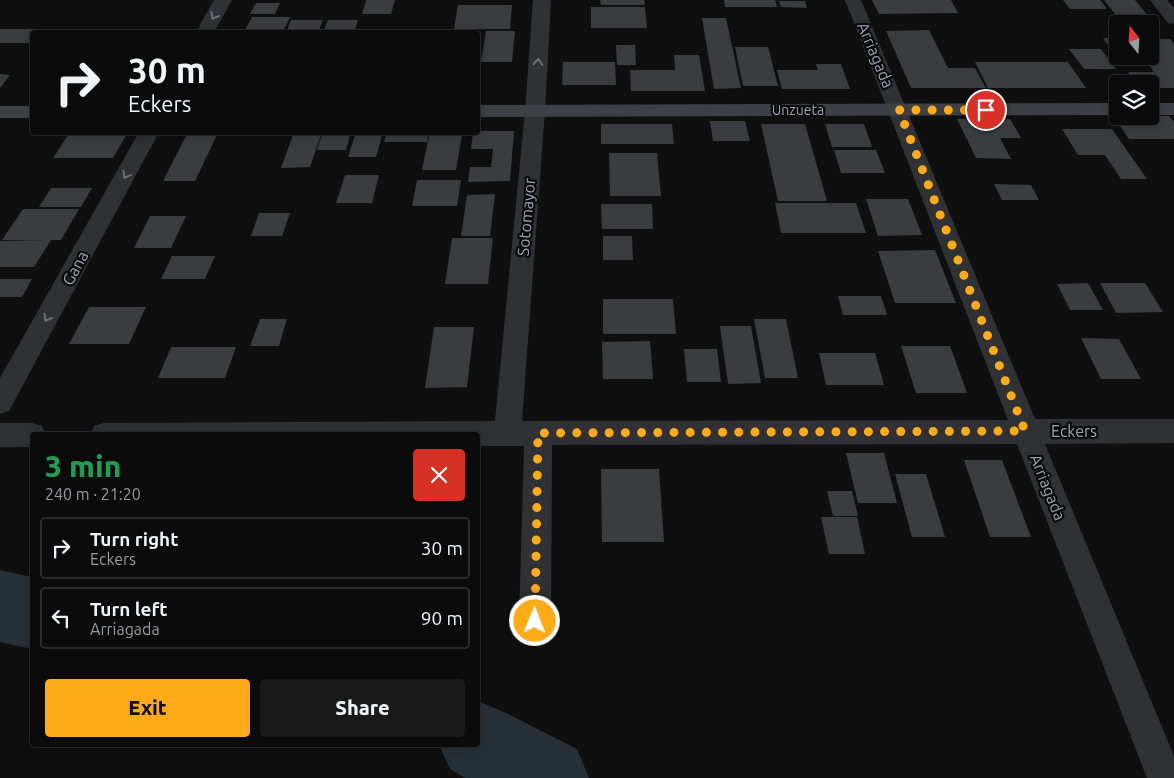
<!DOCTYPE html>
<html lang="en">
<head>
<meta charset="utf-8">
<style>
	body { margin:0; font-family:Ubuntu,sans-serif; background:#19191a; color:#f1f3f6; height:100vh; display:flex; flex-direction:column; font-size:19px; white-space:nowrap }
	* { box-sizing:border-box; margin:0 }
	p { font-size:16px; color:#9a9b9d }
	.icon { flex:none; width:28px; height:28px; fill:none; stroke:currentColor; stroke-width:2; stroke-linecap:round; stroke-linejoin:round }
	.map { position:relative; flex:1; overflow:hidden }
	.drawer { position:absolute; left:30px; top:432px; width:450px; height:315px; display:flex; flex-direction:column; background:#0b0b0c; border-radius:5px; box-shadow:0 2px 12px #0003,0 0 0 1px #2b2b2d }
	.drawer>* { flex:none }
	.top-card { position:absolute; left:30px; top:30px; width:450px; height:105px; border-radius:5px; box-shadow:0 2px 12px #0003,0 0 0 1px #2b2b2d; background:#0b0b0c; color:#f1f3f6; overflow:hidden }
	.needle { width:32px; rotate:343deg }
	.tools { position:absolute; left:1109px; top:15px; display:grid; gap:10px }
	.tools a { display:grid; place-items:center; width:50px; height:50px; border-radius:5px; background:#0b0b0c; box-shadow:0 2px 12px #0003,0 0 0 1px #2b2b2d; font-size:25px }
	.pin { position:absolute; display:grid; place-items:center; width:42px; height:42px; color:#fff; margin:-21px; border:2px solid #fff; border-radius:50%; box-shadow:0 1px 5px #0007 }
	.me { position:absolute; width:55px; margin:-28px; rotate:1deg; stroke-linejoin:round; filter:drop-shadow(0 0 4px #0008) }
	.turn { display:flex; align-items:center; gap:18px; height:105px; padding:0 15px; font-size:22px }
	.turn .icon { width:65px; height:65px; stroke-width:2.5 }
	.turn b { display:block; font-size:35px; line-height:42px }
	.round { display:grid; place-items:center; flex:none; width:52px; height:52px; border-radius:5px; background:#19191a }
	.summary { display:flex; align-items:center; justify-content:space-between; height:85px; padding:0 15px }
	h1 { font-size:30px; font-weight:800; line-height:38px; color:#1e9e55 }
	.button { display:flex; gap:10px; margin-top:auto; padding:10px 15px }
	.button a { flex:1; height:58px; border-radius:5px; background:#feab18; color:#111; font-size:20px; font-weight:800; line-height:58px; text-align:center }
	.button a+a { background:#19191a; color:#f1f3f6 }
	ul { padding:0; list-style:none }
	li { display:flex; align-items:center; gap:15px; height:62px; margin:0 10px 8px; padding:0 5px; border:2px solid #2b2b2d; border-radius:5px }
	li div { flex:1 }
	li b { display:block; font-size:19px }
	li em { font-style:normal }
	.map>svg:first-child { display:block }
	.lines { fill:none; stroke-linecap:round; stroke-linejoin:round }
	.river { fill:#273036; fill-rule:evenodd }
	.building { fill:#3b3c40 }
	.minor { fill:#2f3135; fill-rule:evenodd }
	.tertiary { fill:#2f3135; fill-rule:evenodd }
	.secondary { fill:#3d4045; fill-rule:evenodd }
	.oneway { stroke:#6c717a }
	.route { stroke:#feab18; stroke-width:9; stroke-dasharray:0 16.2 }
	.labels { text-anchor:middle; stroke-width:4.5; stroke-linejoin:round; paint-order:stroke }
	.far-street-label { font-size:14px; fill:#9ea5b2; stroke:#0a0a0b }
	.street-label { font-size:16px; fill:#9ea5b2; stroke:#0a0a0b }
</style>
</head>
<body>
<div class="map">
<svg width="1174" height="778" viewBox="0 0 1174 778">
	<rect width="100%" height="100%" fill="#0f0f10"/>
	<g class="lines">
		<g class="river">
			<path d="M0 570 32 577V649L0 642Z"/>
			<path d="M478 701 506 713 577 749 589 778H465L450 769 439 745H478Z"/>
		</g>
	</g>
	<g class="building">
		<path d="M366 0H395L391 14H362Z"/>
		<path d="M600 0H644L645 5H601Z"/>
		<path d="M724 0H775L777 7H725Z"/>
		<path d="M872 0H951L958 13 879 14Z"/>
		<path d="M1063 0H1100L1107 9H1070Z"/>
		<path d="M1104 0H1135L1158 28H1150V24H1123Z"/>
		<path d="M779 1H805L807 8 781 7Z"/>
		<path d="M256 3H280L275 14H250Z"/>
		<path d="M458 5H512L510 29H454Z"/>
		<path d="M591 7H645L647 28H591Z"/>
		<path d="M252 17H290L283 32H244Z"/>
		<path d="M702 18H726L741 88 714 89Z"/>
		<path d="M291 20H323L319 30H287Z"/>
		<path d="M328 20H358L355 30H324Z"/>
		<path d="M0 29H48L45 32H32V43H0Z"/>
		<path d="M929 30 948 68H975L986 88H911L886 31Z"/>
		<path d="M486 31H515L512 62H481Z"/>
		<path d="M1103 38H1118V49H1111Z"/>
		<path d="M1150 39H1170L1174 44V88H1150V84H1136L1128 72H1154L1142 56H1150Z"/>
		<path d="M616 45H635L636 65H617Z"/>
		<path d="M735 47H768L778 86H743Z"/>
		<path d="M1069 49H1101L1116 69H1084Z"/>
		<path d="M674 55H699L705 91H631L630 70H675Z"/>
		<path d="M563 62H615L616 85H562Z"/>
		<path d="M975 62H1068L1086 88H988Z"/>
		<path d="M816 64H841L850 89H782L777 70H818Z"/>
		<path d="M0 74 10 75 0 88Z"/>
		<path d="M1113 116H1169L1174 122V139H1129Z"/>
		<path d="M957 119H1010L1021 138H1000L1011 159 976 158Z"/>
		<path d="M710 121H745L750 141H713Z"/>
		<path d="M601 124H672L674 144H601Z"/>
		<path d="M761 124H805L827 201H778Z"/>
		<path d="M825 124H864L872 147H832Z"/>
		<path d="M1062 129H1112L1147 179H1121L1105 155H1078Z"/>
		<path d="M478 131H514L510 181 468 182 470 167H491L493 149H471L473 132H478Z"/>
		<path d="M70 132H128L113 158H53Z"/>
		<path d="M188 132 218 133 195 181H163Z"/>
		<path d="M294 132H322L310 167 281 168Z"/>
		<path d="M323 132H351L346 150H317Z"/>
		<path d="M356 132H383L376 157H348Z"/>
		<path d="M387 132H428L427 142H384Z"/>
		<path d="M429 135H462L456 170H422Z"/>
		<path d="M834 150H876L885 173H841Z"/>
		<path d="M609 153H657L661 196H610Z"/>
		<path d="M345 175H379L372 203H336Z"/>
		<path d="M417 180H461L457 206H412Z"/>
		<path d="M994 184 1031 185 1039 200H1002Z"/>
		<path d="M51 188H92L81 207H39Z"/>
		<path d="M495 194 490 236H461L467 195Z"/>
		<path d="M866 199H908L922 235 878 236Z"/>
		<path d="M775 203H856L866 233H781Z"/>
		<path d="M601 204H652L653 229H602Z"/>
		<path d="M23 209H79L61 240H51L34 267H0V241H44L2 240Z"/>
		<path d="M259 213H290L282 236H251Z"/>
		<path d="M150 216H186L171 248H134Z"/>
		<path d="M603 236H632L633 260H603Z"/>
		<path d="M452 238H493L488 284H445Z"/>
		<path d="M935 250 956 303H895L878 251Z"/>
		<path d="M172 256H215L205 279H161Z"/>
		<path d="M0 279H32L22 297H0Z"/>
		<path d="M1088 283 1103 310H1070L1057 284Z"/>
		<path d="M1100 283H1145L1163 312 1116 313Z"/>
		<path d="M838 296H881L887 315H843Z"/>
		<path d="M603 299H673L676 334H603Z"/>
		<path d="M89 307H146L129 344H69Z"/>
		<path d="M260 319H287L279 346H250Z"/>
		<path d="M754 319H786L798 378H765Z"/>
		<path d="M720 326H751L761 383 728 384Z"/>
		<path d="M434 327H474L467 387 425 388Z"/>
		<path d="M1081 338 1119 339 1141 379H1101Z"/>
		<path d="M650 341 653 379H603L602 342Z"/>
		<path d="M901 346H950L967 393H916Z"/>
		<path d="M171 347H236L225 378H158Z"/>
		<path d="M684 349H717L721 382H687Z"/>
		<path d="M819 353H875L884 385H826Z"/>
		<path d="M846 453H884L897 503H858Z"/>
		<path d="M964 460H1002L1031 537H990Z"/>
		<path d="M601 469H659L664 542H602Z"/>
		<path d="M895 474H926L945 537H912Z"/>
		<path d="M827 491H852L858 516H833Z"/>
		<path d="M821 517H857L865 554H829Z"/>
	</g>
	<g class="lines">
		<g class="minor">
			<path d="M845 0H861L1035 419H1174V443L1045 444 1174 756V778H1147L1017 444 552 445 551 621 546 632 535 637 524 632 519 621 524 446H478V435H90L94 426 104 423 495 421 525 111 528 107 535 105 542 107 545 111 522 421 1008 420Z"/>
			<path d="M1150 0H1167L1174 8V24L1168 23Z"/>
			<path d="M139 132H159L9 411 0 414V378Z"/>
			<path d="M0 423H32L42 426 46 435H32V447H0Z"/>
		</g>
		<g class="tertiary">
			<path d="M214 0H232L214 32H196Z"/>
			<path d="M533 0H551L545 111 542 115 535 117 528 115 525 111Z"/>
		</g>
		<g class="secondary">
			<path d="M1118 103V115L478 117V105Z"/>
			<rect x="1150" y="103" width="24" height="12"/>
			<rect x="0" y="106" width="32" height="12"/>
		</g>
	</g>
	<defs><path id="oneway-chevron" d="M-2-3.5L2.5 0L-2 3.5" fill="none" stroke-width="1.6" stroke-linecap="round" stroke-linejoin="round" transform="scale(1.25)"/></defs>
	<g class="oneway">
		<use href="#oneway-chevron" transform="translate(214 16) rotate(119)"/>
		<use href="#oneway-chevron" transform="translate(538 62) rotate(-87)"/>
		<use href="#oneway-chevron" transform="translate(126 175) rotate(119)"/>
		<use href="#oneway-chevron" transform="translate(47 318) rotate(119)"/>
	</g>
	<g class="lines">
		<path class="route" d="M535 621 538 433 1025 431 899 110H986"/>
	</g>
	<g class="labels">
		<g class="far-street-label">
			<text x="798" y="115">Unzueta</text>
		</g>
		<g class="street-label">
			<text transform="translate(876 55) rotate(67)" y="6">Arriagada</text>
			<text transform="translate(526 217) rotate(-85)" y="6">Sotomayor</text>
			<text transform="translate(75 268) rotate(-61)" y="6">Gana</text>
			<text x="1074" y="437">Eckers</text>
			<text transform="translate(1048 487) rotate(68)" y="6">Arriagada</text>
		</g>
	</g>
</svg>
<div class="tools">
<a><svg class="needle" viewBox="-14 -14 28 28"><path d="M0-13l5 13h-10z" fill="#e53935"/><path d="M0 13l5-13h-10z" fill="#9a9b9d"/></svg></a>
<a><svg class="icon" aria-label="layers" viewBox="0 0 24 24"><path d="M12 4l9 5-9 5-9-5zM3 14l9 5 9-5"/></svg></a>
</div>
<div class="pin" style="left:986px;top:110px;background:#d93025"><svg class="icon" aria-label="arrive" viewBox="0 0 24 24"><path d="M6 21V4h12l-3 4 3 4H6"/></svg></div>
<svg class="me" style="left:535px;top:621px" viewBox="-20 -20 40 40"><circle r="17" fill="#feab18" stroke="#fff" stroke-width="3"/><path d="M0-11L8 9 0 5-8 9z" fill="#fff"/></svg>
<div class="top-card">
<div class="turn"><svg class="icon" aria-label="right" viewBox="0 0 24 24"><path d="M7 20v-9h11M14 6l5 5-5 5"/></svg><div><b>30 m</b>Eckers</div></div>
</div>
<section class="drawer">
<div class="summary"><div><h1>3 min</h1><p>240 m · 21:20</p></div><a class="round" style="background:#d93025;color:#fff"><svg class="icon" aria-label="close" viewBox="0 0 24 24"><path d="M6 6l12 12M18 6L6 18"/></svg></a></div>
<ul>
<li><svg class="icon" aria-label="right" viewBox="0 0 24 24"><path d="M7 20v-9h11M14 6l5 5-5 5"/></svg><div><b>Turn right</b><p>Eckers</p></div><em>30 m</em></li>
<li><svg class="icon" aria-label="left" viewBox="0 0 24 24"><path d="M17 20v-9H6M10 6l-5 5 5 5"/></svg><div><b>Turn left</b><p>Arriagada</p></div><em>90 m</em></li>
</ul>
<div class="button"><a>Exit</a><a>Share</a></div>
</section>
</div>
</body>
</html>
